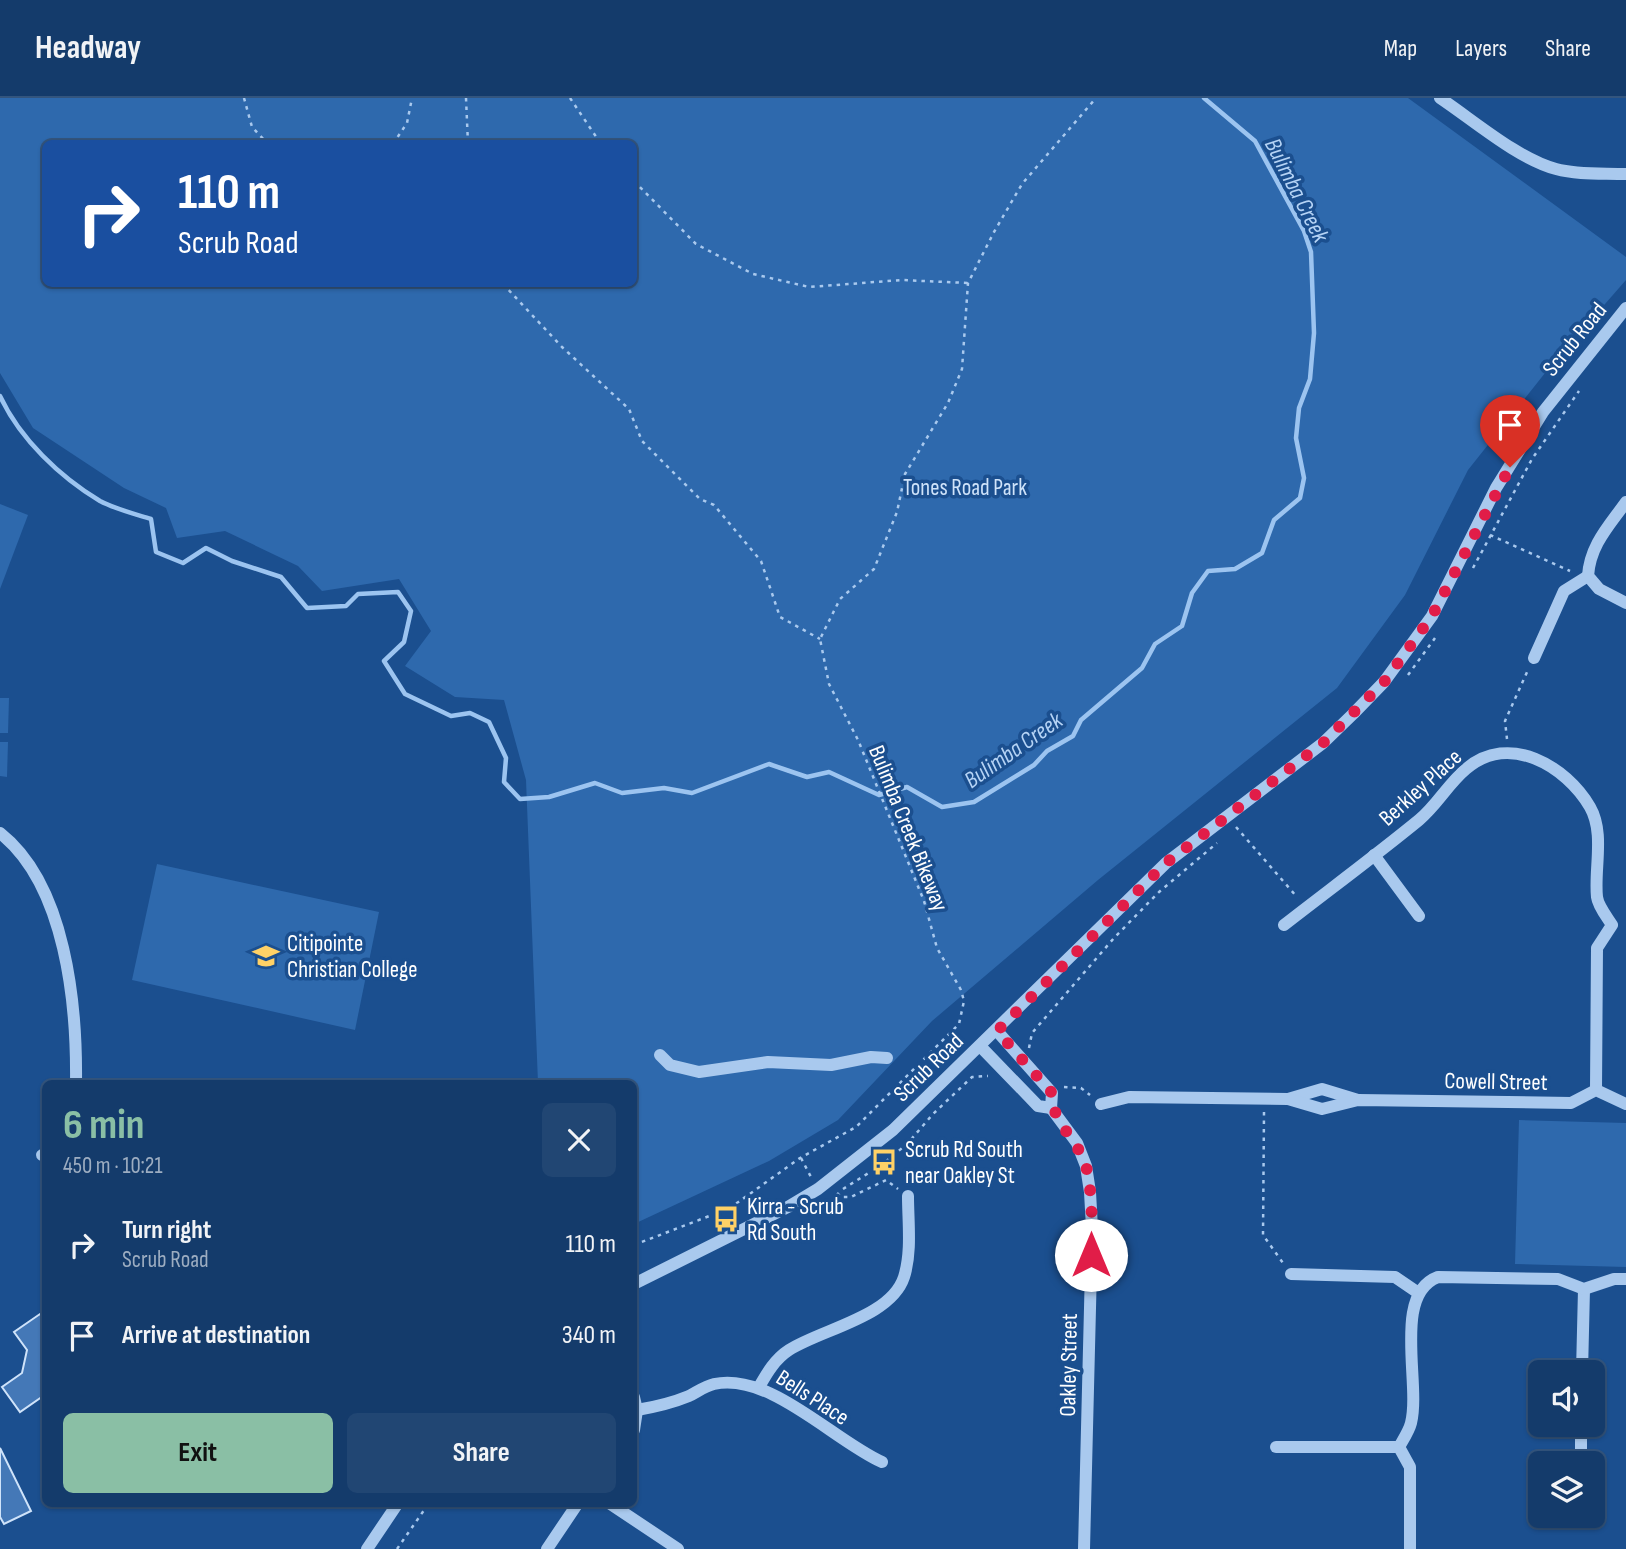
<!DOCTYPE html>
<html lang="en">
<head>
<meta charset="utf-8">
<style>
	body { margin:0; font-family:"Sofia Sans Condensed",sans-serif; background:#214673; color:#f1f3f6; height:100vh; display:flex; flex-direction:column; font-size:26px; white-space:nowrap }
	* { box-sizing:border-box; margin:0 }
	p { font-size:23px; color:#9dadc1 }
	.icon { flex:none; width:38px; height:38px; fill:none; stroke:currentColor; stroke-width:2; stroke-linecap:round; stroke-linejoin:round }
	.map { position:relative; flex:1; overflow:hidden }
	.side { position:absolute; left:42px; top:982px; width:595px; height:427px; display:flex; flex-direction:column; background:#143b6b; border-radius:10px; box-shadow:0 2px 5px #0004,0 0 0 2px #33557e }
	.side>* { flex:none }
	.top-card { position:absolute; left:42px; top:42px; width:595px; height:147px; border-radius:10px; box-shadow:0 2px 5px #0004,0 0 0 2px #33557e; background:#1a4fa0; color:#fff; overflow:hidden }
	.buttons { position:absolute; left:1528px; top:1262px; display:grid; gap:14px }
	.buttons a { display:grid; place-items:center; width:77px; height:77px; border-radius:10px; background:#143b6b; box-shadow:0 2px 5px #0004,0 0 0 2px #33557e; font-size:35px }
	.pin { position:absolute; display:grid; place-items:center; width:60px; height:60px; color:#fff; margin:-72px -30px; border-radius:50% 50% 50% 0; rotate:-45deg; box-shadow:0 0 7px #0007 }
	.pin .icon { rotate:45deg }
	.me { position:absolute; width:77px; margin:-38px; rotate:0deg; stroke-linejoin:round; filter:drop-shadow(0 0 5px #0008) }
	.turn { display:flex; align-items:center; gap:24px; height:147px; padding:0 21px; font-size:32px }
	.turn .icon { width:91px; height:91px; stroke-width:2.5 }
	.turn b { display:block; font-size:49px; line-height:60px }
	.round { display:grid; place-items:center; flex:none; width:74px; height:74px; border-radius:10px; background:#214673 }
	.overview { display:flex; align-items:center; justify-content:space-between; height:119px; padding:0 21px }
	h1 { font-size:42px; font-weight:700; line-height:52px; color:#8abfa5 }
	.action { display:flex; gap:14px; margin-top:auto; padding:14px 21px }
	.action a { flex:1; height:80px; border-radius:10px; background:#8abfa5; color:#111; font-size:28px; font-weight:700; line-height:80px; text-align:center }
	.action a+a { background:#214673; color:#f1f3f6 }
	ul { padding:0; list-style:none }
	li { display:flex; align-items:center; gap:21px; height:91px; padding:0 21px }
	li div { flex:1 }
	li b { display:block; font-size:26px }
	li em { font-style:normal }
	header { display:flex; align-items:center; gap:42px; box-sizing:border-box; height:98px; padding:0 35px; background:#143b6b; border-bottom:2px solid #33557e }
	header strong { font-size:33px }
	nav { display:flex; gap:38px; margin-inline-start:auto; font-size:24px }
	.map>svg:first-child { display:block }
	.green { fill:#2e69ad; fill-rule:evenodd }
	.lines { fill:none; stroke-linecap:round; stroke-linejoin:round }
	.stream { stroke:#9cc4f0; stroke-width:4.5 }
	.building { fill:#4478b7; stroke:#cfe3fa; stroke-width:2 }
	.path { stroke:#a9c9ee; stroke-width:2.5; stroke-dasharray:3.5 5; stroke-linecap:butt }
	.minor { stroke:#a9c9ee; stroke-width:12 }
	.route { stroke:#e11d48; stroke-width:12; stroke-dasharray:0 21.6 }
	.labels { text-anchor:middle; stroke-width:7; stroke-linejoin:round; paint-order:stroke }
	.street-label { font-size:23px; fill:#fff; stroke:#1b4f8f }
	.park-label { font-size:23px; fill:#cfe3fa; stroke:#1b4f8f }
	.poi-label { font-size:23px; fill:#fff; stroke:#1b4f8f; text-anchor:start }
	.water-label { font-size:24px; font-style:italic; fill:#b5d3f5; stroke:#1b4f8f }
</style>
</head>
<body>
<header>
<strong>Headway</strong>
<nav><a>Map</a><a>Layers</a><a>Share</a></nav>
</header>
<div class="map">
<svg width="1626" height="1451" viewBox="0 0 1626 1451">
	<rect width="100%" height="100%" fill="#1b4f8f"/>
	<g class="green">
		<path d="M0 0H1408L1626 159V182L1549 270 1468 372 1405 497 1337 590 1098 782 932 923 838 1022 769 1063 634 1126V985H538L526 682 504 602 455 599 405 568 431 533 399 481 322 493 298 468 225 433 177 440 166 410 124 390 33 330 0 275ZM46 46H634V186H46Z"/>
		<path d="M0 406 28 417 0 491Z"/>
		<path d="M0 600H9L8 635H0Z"/>
		<path d="M0 644H8L7 679 0 678Z"/>
		<path d="M157 766 379 814 355 932 132 882Z"/>
		<path d="M1519 1022 1626 1025V1169L1515 1166Z"/>
	</g>
	<g class="lines">
		<path class="stream" d="M0 298C20 341 60 379 100 403 115 411 135 416 151 421L156 454 183 465 206 450 232 463 281 479 307 510 346 508 358 496 398 494 411 513 404 544 384 563 405 596 451 618 470 615 489 624 506 660 504 684 520 701 549 699 595 685 622 695 664 690 692 695 769 666 807 679 829 674 879 697 907 689 942 709 974 704 1034 667 1047 653 1073 638 1081 622 1142 570 1155 546 1182 528 1192 495 1208 473 1235 471 1262 455 1274 422 1300 400 1304 380 1296 340 1299 310 1310 281 1314 235 1311 154 1304 133 1255 43 1204 0"/>
	</g>
	<g class="building">
		<path d="M40 1216 46 1224V1296L20 1314 2 1289 22 1275 27 1252 14 1234Z"/>
		<path d="M0 1350 31 1413 4 1426 0 1419Z"/>
	</g>
	<g class="lines">
		<g class="path">
			<path d="M244 0 252 29 268 46"/>
			<path d="M466 0 468 46"/>
			<path d="M570 0 601 46"/>
			<path d="M393 46 407 25 412 0"/>
			<path d="M634 83 696 146 753 176 809 189 902 182 968 185"/>
			<path d="M503 186 562 249 629 311 642 343 700 401 714 407 761 463 780 519 820 541"/>
			<path d="M1490 437 1570 473"/>
			<path d="M1473 470 1532 361 1579 293"/>
			<path d="M1408 577 1435 540"/>
			<path d="M1507 641 1505 623 1528 572"/>
			<path d="M1236 729 1297 799"/>
			<path d="M1029 950 1032 935 1114 840 1159 794 1217 745"/>
			<path d="M1064 989 1081 990 1090 997"/>
			<path d="M1264 1014 1263 1137 1283 1165"/>
			<path d="M801 1060 811 1079"/>
			<path d="M843 1091 883 1066 908 1045 933 1016 972 979 988 978"/>
			<path d="M837 1095 841 1099H851L886 1082 898 1091"/>
			<path d="M634 1147 730 1110 800 1060 856 1029 959 926 964 903 961 892 937 850 924 803 858 642 829 586 820 541 840 501 874 471 897 414 905 376 948 305 962 271 968 185 994 134 1022 86 1096 0"/>
			<path d="M397 1451 429 1405"/>
		</g>
		<g class="minor">
			<path d="M1440 0C1473 22 1518 61 1556 71 1578 77 1603 75 1626 76"/>
			<path d="M1626 404C1609 428 1590 447 1588 478L1599 491 1626 505"/>
			<path d="M1534 560 1564 493 1588 478"/>
			<path d="M0 735C66 787 77 907 76 985"/>
			<path d="M1374 757 1419 818"/>
			<path d="M1284 827C1329 792 1375 758 1419 722 1437 707 1448 686 1466 671 1509 634 1566 668 1590 709 1605 735 1594 771 1597 799 1598 808 1607 819 1612 827L1597 850 1596 992"/>
			<path d="M997 933 1052 995 1051 1010 1077 1045 1086 1068 1090 1094 1092 1130 1084 1451"/>
			<path d="M980 948 1038 1008 1051 1010"/>
			<path d="M660 957 670 967 699 974 768 964 831 967 871 959 887 960"/>
			<path d="M1288 1001 1322 991 1358 1002"/>
			<path d="M1101 1006 1129 999 1288 1001 1322 1011 1358 1002 1571 1005 1596 992 1626 1006"/>
			<path d="M42 1057 46 1055"/>
			<path d="M1291 1176 1395 1179 1417 1194"/>
			<path d="M634 1186 788 1109 818 1091 893 1032 1166 765 1323 645 1353 616 1384 584 1432 518 1496 390 1543 314 1626 210"/>
			<path d="M1582 1274 1584 1191"/>
			<path d="M759 1289C767 1275 775 1261 789 1252 822 1231 891 1219 904 1179 912 1154 908 1124 908 1098"/>
			<path d="M634 1299 637 1312 634 1332"/>
			<path d="M637 1312C655 1309 672 1305 689 1298 697 1294 705 1288 714 1286 770 1274 833 1342 882 1364"/>
			<path d="M1276 1349H1399"/>
			<path d="M1581 1365V1326"/>
			<path d="M609 1405 678 1451"/>
			<path d="M1580 1420V1418"/>
			<path d="M367 1451 398 1405"/>
			<path d="M547 1451 578 1405"/>
			<path d="M1410 1451V1369L1399 1349C1403 1342 1409 1333 1411 1325 1421 1285 1392 1196 1438 1179L1558 1181 1584 1191 1614 1181H1626"/>
		</g>
	</g>
	<g class="lines">
		<path class="route" d="M1091 1157C1092 1128 1093 1097 1086 1068 1078 1041 1050 1023 1052 995L997 933 1166 765 1323 645 1384 584 1432 518 1510 369"/>
	</g>
	<defs>
		<g id="school-bare" transform="scale(2.1)"><path d="M0-5L7-2L0 1L-7-2ZM-4 1L0 2.5L4 1V4Q0 6-4 4Z" fill="#ffd166" stroke="#1b4f8f" stroke-width="2.5" paint-order="stroke"/></g>
		<g id="bus-bare" transform="scale(2.1)"><path d="M-5-6H5V4H4V6H2V4H-2V6H-4V4H-5ZM-3.5-4V0h7V-4ZM-3.5 1.2v1.5H-2V1.2ZM2 1.2v1.5H3.5V1.2Z" fill="#ffd166" stroke="#1b4f8f" stroke-width="2.5" paint-order="stroke"/></g>
	</defs>
	<g fill-rule="evenodd">
		<use href="#school-bare" x="266" y="858"/>
		<use href="#bus-bare" x="884" y="1064"/>
		<use href="#bus-bare" x="726" y="1121"/>
	</g>
	<g class="labels">
		<g class="street-label">
			<text transform="translate(1574 241) rotate(-51)" y="8">Scrub Road</text>
			<text transform="translate(1420 689) rotate(-42)" y="8">Berkley Place</text>
			<text transform="translate(909 730) rotate(68)" y="8">Bulimba Creek Bikeway</text>
			<text transform="translate(928 969) rotate(-44)" y="8">Scrub Road</text>
			<text transform="translate(1496 983) rotate(1)" y="8">Cowell Street</text>
			<text transform="translate(1068 1267) rotate(-89)" y="8">Oakley Street</text>
			<text transform="translate(813 1299) rotate(33)" y="8">Bells Place</text>
		</g>
		<g class="park-label">
			<text x="965" y="397">Tones Road Park</text>
		</g>
		<g class="poi-label">
			<text x="287" y="853">Citipointe<tspan x="287" dy="26">Christian College</tspan></text>
			<text x="905" y="1059">Scrub Rd South<tspan x="905" dy="26">near Oakley St</tspan></text>
			<text x="747" y="1116">Kirra - Scrub<tspan x="747" dy="26">Rd South</tspan></text>
		</g>
		<g class="water-label">
			<text transform="translate(1297 92) rotate(63)" y="8">Bulimba Creek</text>
			<text transform="translate(1013 652) rotate(-35)" y="8">Bulimba Creek</text>
		</g>
	</g>
</svg>
<div class="buttons">
<a><svg class="icon" aria-label="sound" viewBox="0 0 24 24"><path d="M4 9h4l5-4v14l-5-4H4zM17 9q2 3 0 6"/></svg></a>
<a><svg class="icon" aria-label="layers" viewBox="0 0 24 24"><path d="M12 4l9 5-9 5-9-5zM3 14l9 5 9-5"/></svg></a>
</div>
<div class="pin" style="left:1510px;top:369px;background:#d93025"><svg class="icon" aria-label="arrive" viewBox="0 0 24 24"><path d="M6 21V4h12l-3 4 3 4H6"/></svg></div>
<svg class="me" style="left:1091px;top:1157px" viewBox="-20 -20 40 40"><circle r="19" fill="#fff"/><path d="M0-13L10 11 0 6-10 11z" fill="#e11d48"/></svg>
<div class="top-card">
<div class="turn"><svg class="icon" aria-label="right" viewBox="0 0 24 24"><path d="M7 20v-9h11M14 6l5 5-5 5"/></svg><div><b>110 m</b>Scrub Road</div></div>
</div>
<section class="side">
<div class="overview"><div><h1>6 min</h1><p>450 m · 10:21</p></div><a class="round"><svg class="icon" aria-label="close" viewBox="0 0 24 24"><path d="M6 6l12 12M18 6L6 18"/></svg></a></div>
<ul>
<li><svg class="icon" aria-label="right" viewBox="0 0 24 24"><path d="M7 20v-9h11M14 6l5 5-5 5"/></svg><div><b>Turn right</b><p>Scrub Road</p></div><em>110 m</em></li>
<li><svg class="icon" aria-label="arrive" viewBox="0 0 24 24"><path d="M6 21V4h12l-3 4 3 4H6"/></svg><div><b>Arrive at destination</b></div><em>340 m</em></li>
</ul>
<div class="action"><a>Exit</a><a>Share</a></div>
</section>
</div>
</body>
</html>
